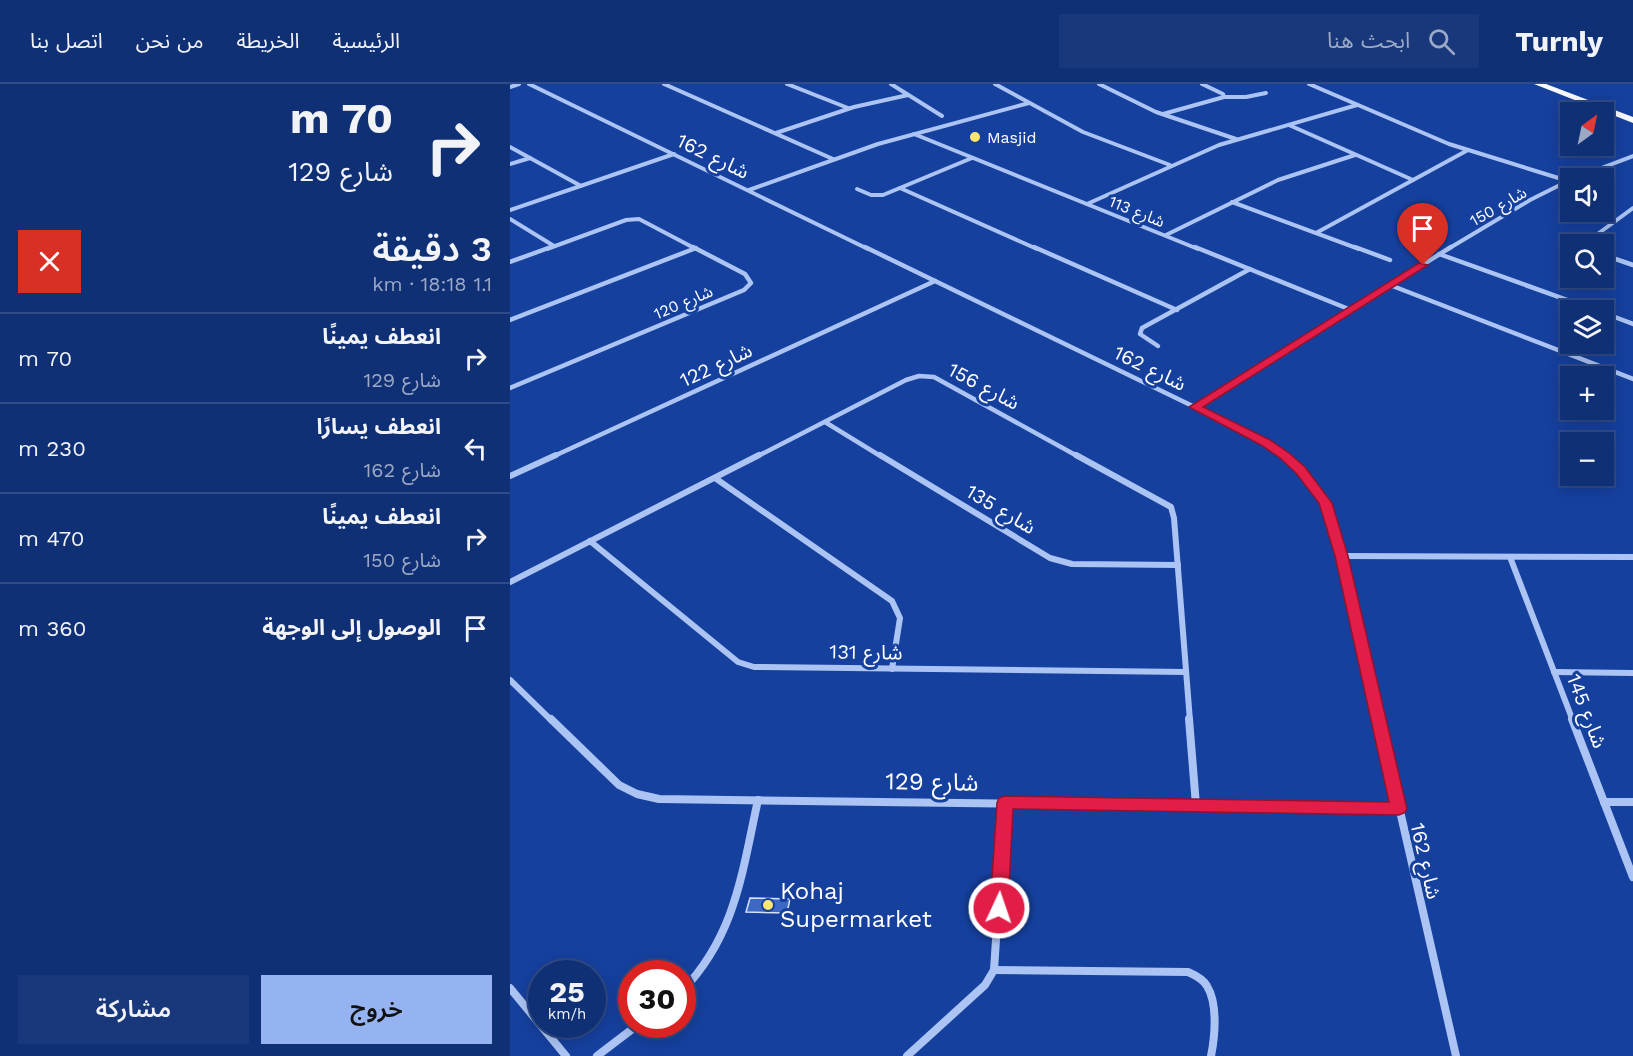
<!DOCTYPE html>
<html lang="ar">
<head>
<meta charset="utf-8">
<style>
	body { margin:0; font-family:"Work Sans","Noto Sans Arabic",sans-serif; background:#19387b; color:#f1f3f6; direction:rtl; height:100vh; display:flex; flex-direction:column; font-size:22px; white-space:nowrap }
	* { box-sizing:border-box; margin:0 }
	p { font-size:20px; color:#9ca9c5 }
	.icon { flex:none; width:33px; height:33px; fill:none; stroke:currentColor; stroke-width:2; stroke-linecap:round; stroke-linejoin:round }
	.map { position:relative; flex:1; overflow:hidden; direction:ltr }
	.details { display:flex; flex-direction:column; background:#103076; width:510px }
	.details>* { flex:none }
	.guide { background:#103076; color:#f1f3f6; overflow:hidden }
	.needle { width:39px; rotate:33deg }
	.controls { position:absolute; left:1050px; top:18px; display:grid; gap:12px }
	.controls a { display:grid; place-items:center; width:54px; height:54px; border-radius:0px; background:#103076; box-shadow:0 3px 15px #0003,0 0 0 2px #304b88; font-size:30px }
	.speed { position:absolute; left:18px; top:876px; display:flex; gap:12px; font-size:30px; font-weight:700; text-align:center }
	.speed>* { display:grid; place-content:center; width:78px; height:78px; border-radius:50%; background:#103076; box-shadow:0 3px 15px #0003,0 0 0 2px #304b88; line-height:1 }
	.speed small { font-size:15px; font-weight:400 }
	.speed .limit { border:9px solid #d22; background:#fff; color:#111 }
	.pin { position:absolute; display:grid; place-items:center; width:51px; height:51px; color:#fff; margin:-62px -26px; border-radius:50% 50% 50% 0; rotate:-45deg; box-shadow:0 0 6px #0007 }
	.pin .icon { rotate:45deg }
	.me { position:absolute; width:66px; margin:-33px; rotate:3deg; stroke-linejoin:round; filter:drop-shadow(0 0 4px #0008) }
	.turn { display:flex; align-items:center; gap:21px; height:126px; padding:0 18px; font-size:27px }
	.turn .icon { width:78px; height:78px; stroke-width:2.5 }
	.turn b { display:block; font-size:42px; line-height:51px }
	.round { display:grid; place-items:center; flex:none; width:63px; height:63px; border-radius:0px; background:#19387b }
	.head { display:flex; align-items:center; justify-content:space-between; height:102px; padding:0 18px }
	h1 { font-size:36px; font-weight:600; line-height:45px }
	.action { display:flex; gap:12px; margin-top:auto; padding:12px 18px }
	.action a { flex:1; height:69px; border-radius:0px; background:#95b2f1; color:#111; font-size:24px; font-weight:600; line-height:69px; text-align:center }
	.action a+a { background:#19387b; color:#f1f3f6 }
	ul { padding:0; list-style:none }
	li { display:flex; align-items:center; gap:18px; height:90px; padding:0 18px; border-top:2px solid #304b88 }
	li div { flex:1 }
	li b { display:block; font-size:22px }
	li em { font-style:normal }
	header { display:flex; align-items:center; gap:36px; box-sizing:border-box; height:84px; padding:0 30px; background:#103076; border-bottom:2px solid #304b88 }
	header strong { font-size:28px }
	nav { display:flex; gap:33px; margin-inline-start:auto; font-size:21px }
	.search { width:420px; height:54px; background:#19387b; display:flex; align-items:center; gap:15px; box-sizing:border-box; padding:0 21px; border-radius:0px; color:#9ca9c5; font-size:22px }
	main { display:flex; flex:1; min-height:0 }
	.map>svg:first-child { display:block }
	.building { fill:#3d69c5; stroke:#d5e2fd; stroke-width:1.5 }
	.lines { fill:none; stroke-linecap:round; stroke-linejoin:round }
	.street-far3 { stroke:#acc4f3; stroke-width:4 }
	.street-far2 { stroke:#acc4f3; stroke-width:4.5 }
	.street-far1 { stroke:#acc4f3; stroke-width:6 }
	.street { stroke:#acc4f3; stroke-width:8 }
	.primary { fill:#f9faff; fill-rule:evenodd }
	.route { fill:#e11d48; stroke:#92132f; stroke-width:1.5 }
	.poi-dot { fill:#ffe76f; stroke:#15409e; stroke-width:2 }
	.labels { text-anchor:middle; stroke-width:6; stroke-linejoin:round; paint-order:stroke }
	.far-poi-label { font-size:16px; fill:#fff; stroke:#15409e; text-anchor:start }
	.far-street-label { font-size:16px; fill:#fff; stroke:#15409e }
	.street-label { font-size:20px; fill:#fff; stroke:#15409e }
	.near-street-label { font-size:24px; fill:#fff; stroke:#15409e }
	.near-poi-label { font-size:24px; fill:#fff; stroke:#15409e; text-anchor:start }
</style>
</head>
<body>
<header>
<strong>Turnly</strong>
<div class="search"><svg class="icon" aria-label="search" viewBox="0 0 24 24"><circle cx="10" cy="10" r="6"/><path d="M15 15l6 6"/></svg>ابحث هنا</div>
<nav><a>الرئيسية</a><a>الخريطة</a><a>من نحن</a><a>اتصل بنا</a></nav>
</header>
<main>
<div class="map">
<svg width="1123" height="972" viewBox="0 0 1123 972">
	<rect width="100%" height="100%" fill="#15409e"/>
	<path class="building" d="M240 814 280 815 277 829 236 828Z"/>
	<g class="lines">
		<g class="street-far3">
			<path d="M19 0 358 165"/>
			<path d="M154 0 323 75"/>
			<path d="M277 0 338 24"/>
			<path d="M381 0 432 32"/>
			<path d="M485 0 573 48 660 81"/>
			<path d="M589 0 646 28 726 55"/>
			<path d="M799 0 939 60 1058 97"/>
			<path d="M0 3 9 0"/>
			<path d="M714 13H736L756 9"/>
			<path d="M653 30 714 13 713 10 692 0"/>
			<path d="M779 41 903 96"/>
			<path d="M266 49 344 23 398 11"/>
			<path d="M404 50 688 165"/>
			<path d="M0 63 71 102"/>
			<path d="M0 80 20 74"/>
			<path d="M1065 94 1123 72"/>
			<path d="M390 104 527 165"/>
			<path d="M347 105 361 111H373L462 74"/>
			<path d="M239 106 368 60 519 19"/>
			<path d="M722 118 849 165"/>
			<path d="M577 120 709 61 847 21"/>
			<path d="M0 126 164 70"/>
			<path d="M0 135 44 162"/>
			<path d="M806 149 958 66"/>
			<path d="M656 151 768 96 845 71"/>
			<path d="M1074 160 1123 124"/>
			<path d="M37 165 116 136 129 135 186 165"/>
			<path d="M938 165 1020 116 1060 96"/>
		</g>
		<g class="street-far2">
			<path d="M355 163 734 347 775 373"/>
			<path d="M524 163 667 226"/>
			<path d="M685 163 841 226"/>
			<path d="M845 163 880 176"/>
			<path d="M929 170 1085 226"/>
			<path d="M1094 171 1123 181"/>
			<path d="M0 178 41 163"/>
			<path d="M880 201 1123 295"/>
			<path d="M1094 229 1123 240"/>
			<path d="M0 236 186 164"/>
			<path d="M648 262 630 250 632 244 740 185"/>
			<path d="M0 304 234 206 241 199 235 190 183 163"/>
			<path d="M685 323 941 163"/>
			<path d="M315 338 372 373"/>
			<path d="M42 373 425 197"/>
			<path d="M246 373 396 296 409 292 424 293 569 373"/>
		</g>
		<g class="street-far1">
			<path d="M370 371 540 474 562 480 668 481"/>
			<path d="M566 371 661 423 664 434 680 637"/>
			<path d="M773 371 800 397 810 412 825 448 870 637"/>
			<path d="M0 392 46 371"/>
			<path d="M205 394 382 517 390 534 382 585"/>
			<path d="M80 457 228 578 244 583 676 588"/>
			<path d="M832 472 1123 473"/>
			<path d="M1000 473 1063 637"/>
			<path d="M0 498 249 371"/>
			<path d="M1044 588 1123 589"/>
			<path d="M0 596 42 637"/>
		</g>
		<g class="street">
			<path d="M41 635 109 701 127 710 149 715 889 725"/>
			<path d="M679 635 686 721"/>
			<path d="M869 635 946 972"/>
			<path d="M1062 635 1123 793"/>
			<path d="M1094 718H1123"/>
			<path d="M484 886 678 888C685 891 693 895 697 902 708 920 705 952 701 972"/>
			<path d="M0 904 56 972"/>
			<path d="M172 907C226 851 232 788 248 716"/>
			<path d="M87 972 129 940"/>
			<path d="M397 972 475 901 484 886 495 719"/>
		</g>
		<path class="primary" d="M1024 0H1036L1123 33V39Z"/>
	</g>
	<path class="route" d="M909 179 918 181 693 323 760 356 779 369 795 383 822 419 838 472 897 725 894 729 889 731 503 725 498 824 495 830 489 832 482 830 480 824 487 719 489 714 495 712 879 718 825 472 809 419 786 389 770 374 751 361 679 323Z"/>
	<g class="poi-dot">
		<circle cx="465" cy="53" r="6"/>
		<circle cx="258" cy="821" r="6"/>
	</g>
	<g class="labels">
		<g class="far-poi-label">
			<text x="477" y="59">Masjid</text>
		</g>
		<g class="far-street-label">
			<text transform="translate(988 122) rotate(-30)" y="6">شارع 150</text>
			<text transform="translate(627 127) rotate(22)" y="6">شارع 113</text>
			<text transform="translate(173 218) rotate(-23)" y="6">شارع 120</text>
		</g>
		<g class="street-label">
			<text transform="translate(203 72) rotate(26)" y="7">شارع 162</text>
			<text transform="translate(206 281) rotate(-25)" y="7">شارع 122</text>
			<text transform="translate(640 284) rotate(26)" y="7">شارع 162</text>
			<text transform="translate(474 302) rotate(28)" y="7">شارع 156</text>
			<text transform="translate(491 425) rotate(31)" y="7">شارع 135</text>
			<text transform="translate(356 568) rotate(1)" y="7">شارع 131</text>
			<text transform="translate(1077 627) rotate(69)" y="7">شارع 145</text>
			<text transform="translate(916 777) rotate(77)" y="7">شارع 162</text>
		</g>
		<g class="near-street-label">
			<text transform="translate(422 698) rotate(1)" y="8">شارع 129</text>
		</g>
		<g class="near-poi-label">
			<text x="270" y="815">Kohaj<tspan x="270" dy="28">Supermarket</tspan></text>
		</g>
	</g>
</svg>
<div class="controls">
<a><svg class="needle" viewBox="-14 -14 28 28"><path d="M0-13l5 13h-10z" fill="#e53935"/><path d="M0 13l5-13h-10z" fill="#9ca9c5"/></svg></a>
<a><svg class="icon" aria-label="sound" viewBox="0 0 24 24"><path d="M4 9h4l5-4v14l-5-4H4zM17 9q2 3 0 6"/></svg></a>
<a><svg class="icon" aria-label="search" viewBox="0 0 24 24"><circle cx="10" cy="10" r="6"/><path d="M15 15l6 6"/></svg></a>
<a><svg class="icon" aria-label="layers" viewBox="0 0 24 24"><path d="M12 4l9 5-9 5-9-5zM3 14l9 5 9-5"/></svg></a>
<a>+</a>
<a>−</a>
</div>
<div class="speed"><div>25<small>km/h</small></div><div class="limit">30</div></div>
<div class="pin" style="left:913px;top:181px;background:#d93025"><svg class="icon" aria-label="arrive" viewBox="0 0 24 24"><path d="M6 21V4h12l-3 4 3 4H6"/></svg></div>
<svg class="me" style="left:489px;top:824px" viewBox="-20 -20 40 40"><circle r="17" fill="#e11d48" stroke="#fff" stroke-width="3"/><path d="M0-11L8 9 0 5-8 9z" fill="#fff"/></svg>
</div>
<section class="details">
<div class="guide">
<div class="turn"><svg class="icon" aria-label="right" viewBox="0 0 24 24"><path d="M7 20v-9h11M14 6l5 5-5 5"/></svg><div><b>70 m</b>شارع 129</div></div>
</div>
<div class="head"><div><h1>3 دقيقة</h1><p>1.1 km · 18:18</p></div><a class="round" style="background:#d93025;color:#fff"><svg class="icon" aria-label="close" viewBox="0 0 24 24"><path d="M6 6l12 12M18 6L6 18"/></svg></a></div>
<ul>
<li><svg class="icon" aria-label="right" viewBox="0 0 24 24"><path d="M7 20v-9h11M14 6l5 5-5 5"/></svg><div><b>انعطف يمينًا</b><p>شارع 129</p></div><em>70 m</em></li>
<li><svg class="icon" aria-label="left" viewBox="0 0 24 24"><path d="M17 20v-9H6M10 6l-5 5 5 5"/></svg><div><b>انعطف يسارًا</b><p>شارع 162</p></div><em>230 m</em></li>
<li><svg class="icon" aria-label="right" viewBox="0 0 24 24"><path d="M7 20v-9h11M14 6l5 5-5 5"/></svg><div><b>انعطف يمينًا</b><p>شارع 150</p></div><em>470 m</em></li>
<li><svg class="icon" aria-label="arrive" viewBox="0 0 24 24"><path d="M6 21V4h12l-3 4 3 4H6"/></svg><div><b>الوصول إلى الوجهة</b></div><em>360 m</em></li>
</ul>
<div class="action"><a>خروج</a><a>مشاركة</a></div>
</section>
</main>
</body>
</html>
